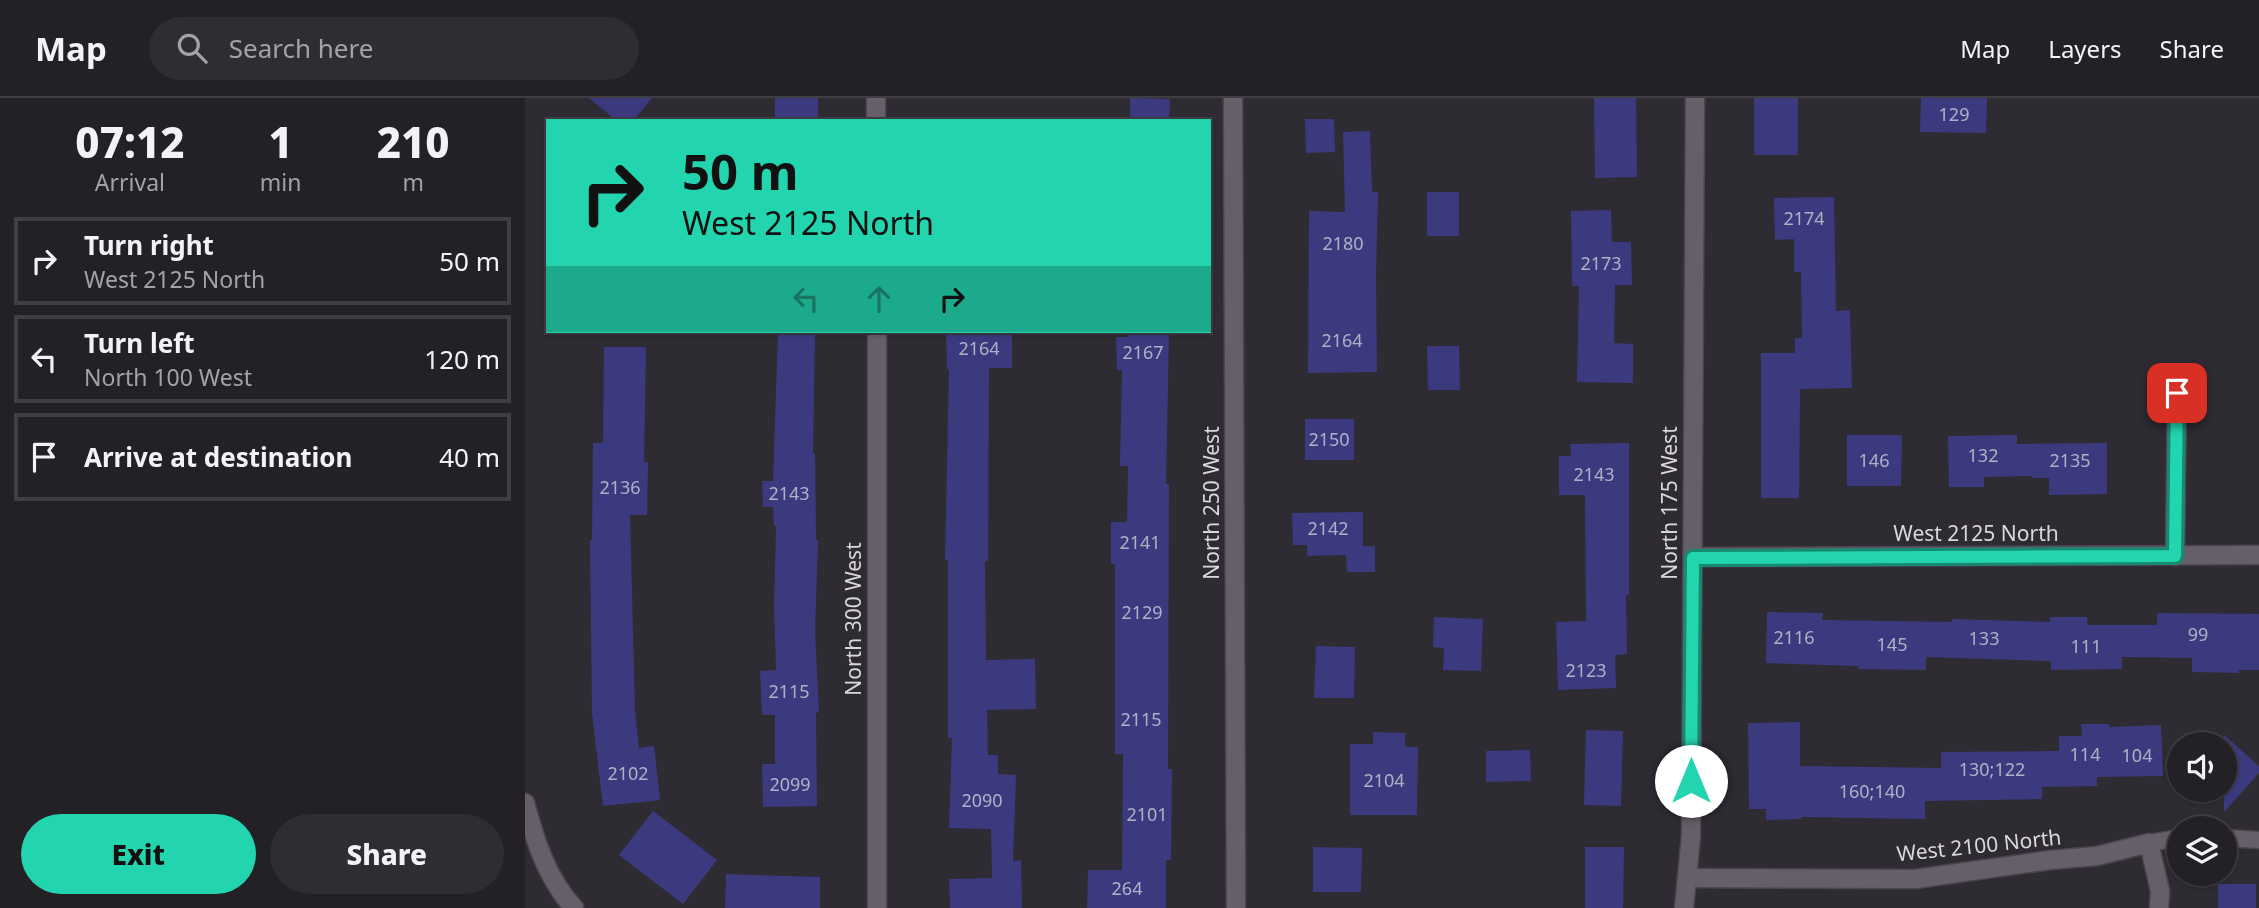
<!DOCTYPE html>
<html lang="en">
<head>
<meta charset="utf-8">
<style>
	body { margin:0; font-family:"Noto Sans",sans-serif; background:#2f2d32; color:#f1f3f6; height:100vh; display:flex; flex-direction:column; font-size:26px; white-space:nowrap }
	* { box-sizing:border-box; margin:0 }
	p { font-size:23px; color:#a3a3a7 }
	.icon { flex:none; width:38px; height:38px; fill:none; stroke:currentColor; stroke-width:2; stroke-linecap:round; stroke-linejoin:round }
	.map { position:relative; flex:1; overflow:hidden }
	.details { display:flex; flex-direction:column; background:#232026; width:525px }
	.details>* { flex:none }
	.top-card { position:absolute; left:21px; top:21px; width:665px; height:214px; border-radius:0px; box-shadow:0 2px 5px #0004,0 0 0 2px #403e43; background:#23d5af; color:#111; overflow:hidden }
	.fabs { position:absolute; left:1642px; top:634px; display:grid; gap:14px }
	.fabs a { display:grid; place-items:center; width:70px; height:70px; border-radius:50%; background:#232026; box-shadow:0 2px 5px #0004,0 0 0 2px #403e43; font-size:35px }
	.pin { position:absolute; display:grid; place-items:center; width:60px; height:60px; color:#fff; margin:-30px; border-radius:14px; box-shadow:0 4px 10px #0006 }
	.me { position:absolute; width:77px; margin:-38px; rotate:0deg; stroke-linejoin:round; filter:drop-shadow(0 0 5px #0008) }
	.turn { display:flex; align-items:center; gap:24px; height:147px; padding:0 21px; font-size:32px }
	.turn .icon { width:91px; height:91px; stroke-width:2.5 }
	.turn b { display:block; font-size:49px; line-height:60px }
	.lanes { display:flex; align-items:center; height:66px; padding:0 21px; background:#0003; justify-content:center; gap:35px; direction:ltr }
	.lanes .off { opacity:.35 }
	.eta { display:flex; justify-content:space-evenly; align-items:center; height:119px; text-align:center }
	.eta b { font-size:42px; font-weight:800; line-height:49px }
	.cta { display:flex; gap:14px; margin-top:auto; padding:14px 21px }
	.cta a { flex:1; height:80px; border-radius:42px; background:#23d5af; color:#111; font-size:28px; font-weight:800; line-height:80px; text-align:center }
	.cta a+a { background:#2f2d32; color:#f1f3f6 }
	ul { padding:0; list-style:none }
	li { display:flex; align-items:center; gap:21px; height:88px; margin:0 14px 10px; padding:0 7px; border:4px solid #403e43; border-radius:0px }
	li div { flex:1 }
	li b { display:block; font-size:26px }
	li em { font-style:normal }
	header { display:flex; align-items:center; gap:42px; box-sizing:border-box; height:98px; padding:0 35px; background:#232026; border-bottom:2px solid #403e43 }
	header strong { font-size:33px }
	nav { display:flex; gap:38px; margin-inline-start:auto; font-size:24px }
	.search { width:490px; height:63px; background:#2f2d32; display:flex; align-items:center; gap:18px; box-sizing:border-box; padding:0 24px; border-radius:38px; color:#a3a3a7; font-size:26px }
	main { display:flex; flex:1; min-height:0 }
	.map>svg:first-child { display:block }
	.building { fill:#3b3a7f }
	.lines { fill:none; stroke-linecap:round; stroke-linejoin:round }
	.lane-casing { stroke:#4a464d; stroke-width:19 }
	.street-casing { stroke:#4a464d; stroke-width:21 }
	.lane { stroke:#645f69; stroke-width:16 }
	.street { stroke:#645f69; stroke-width:18 }
	.route-casing { stroke:#178a72; stroke-width:18 }
	.route { stroke:#23d5af; stroke-width:12 }
	.labels { text-anchor:middle; stroke-width:7; stroke-linejoin:round; paint-order:stroke }
	.number-label { font-size:18px; fill:#b2b0c6 }
	.street-label { font-size:21px; fill:#dad7dd; stroke:#2f2b33 }
</style>
</head>
<body>
<header>
<strong>Map</strong>
<div class="search"><svg class="icon" aria-label="search" viewBox="0 0 24 24"><circle cx="10" cy="10" r="6"/><path d="M15 15l6 6"/></svg>Search here</div>
<nav><a>Map</a><a>Layers</a><a>Share</a></nav>
</header>
<main>
<section class="details">
<div class="eta">
<div><b>07:12</b><p>Arrival</p></div>
<div><b>1</b><p>min</p></div>
<div><b>210</b><p>m</p></div>
</div>
<ul>
<li><svg class="icon" aria-label="right" viewBox="0 0 24 24"><path d="M7 20v-9h11M14 6l5 5-5 5"/></svg><div><b>Turn right</b><p>West 2125 North</p></div><em>50 m</em></li>
<li><svg class="icon" aria-label="left" viewBox="0 0 24 24"><path d="M17 20v-9H6M10 6l-5 5 5 5"/></svg><div><b>Turn left</b><p>North 100 West</p></div><em>120 m</em></li>
<li><svg class="icon" aria-label="arrive" viewBox="0 0 24 24"><path d="M6 21V4h12l-3 4 3 4H6"/></svg><div><b>Arrive at destination</b></div><em>40 m</em></li>
</ul>
<div class="cta"><a>Exit</a><a>Share</a></div>
</section>
<div class="map">
<svg width="1734" height="810" viewBox="0 0 1734 810">
	<rect width="100%" height="100%" fill="#2f2b33"/>
	<g class="building">
		<path d="M64 0H127L108 23H92Z"/>
		<rect x="250" y="0" width="43" height="23"/>
		<path d="M605 0 645 1 644 23H605Z"/>
		<path d="M1069 0H1111L1112 79 1070 80Z"/>
		<rect x="1229" y="0" width="44" height="57"/>
		<path d="M1396 0H1462L1461 35 1395 34Z"/>
		<path d="M780 21H809L810 54 781 55Z"/>
		<path d="M845 33 847 94H853L851 178 852 274 783 275 784 113 820 114 818 34Z"/>
		<rect x="902" y="94" width="32" height="44"/>
		<path d="M1309 99 1311 213 1325 212 1327 290 1275 291 1274 400H1236V255H1270V240H1277L1276 174H1269V141L1250 142 1249 100Z"/>
		<path d="M1086 112 1087 144H1106L1107 187H1090L1089 245 1108 246V285L1052 284 1054 188H1047L1046 113Z"/>
		<path d="M253 233H290L288 355H290L291 442H293L290 534 294 614 291 615 292 708 238 709 237 666H250V617H237L235 573 251 572 249 509 251 428H249L248 409H238L237 383H248Z"/>
		<path d="M421 233H487V270H464L463 463H460L461 562 510 561 511 611 462 612 463 657H473V676L491 677 488 763 496 762 497 810H425L424 781 467 780 466 731 424 730 427 640H423V462H420L424 271H422Z"/>
		<path d="M603 233H644L641 386H644L643 671H647L646 762H641V810H562L563 772H597L598 656H590V466H586V424H602L603 368H595L597 272H592L591 239H603Z"/>
		<path d="M902 248H934L935 292H903Z"/>
		<path d="M79 249H121L119 364H123L122 417H105L110 612 114 650 129 648 135 702 78 708 67 615 65 442H67L68 345H78Z"/>
		<rect x="780" y="321" width="49" height="41"/>
		<path d="M1322 337H1377L1376 388H1322Z"/>
		<path d="M1492 337V346L1582 345V396L1524 397V380H1507V378L1459 379V389H1424L1423 338Z"/>
		<path d="M1104 345V497H1101L1102 556 1090 557 1091 590 1033 592 1031 524 1061 523 1060 397H1034V358H1046L1045 346Z"/>
		<path d="M838 414V448H850V474H822L821 457 782 458V447H768L767 415Z"/>
		<path d="M1242 514 1298 515 1297 522 1427 524V521L1525 524V519H1562V527H1632V515L1734 516V572H1714V575L1667 574V560L1597 559V571L1526 572V563L1401 559V572L1333 571V568L1241 565Z"/>
		<path d="M909 519 958 521 956 573 918 572 919 550 908 549Z"/>
		<path d="M791 548 830 549 829 600H789Z"/>
		<path d="M1275 624V668L1416 670V654L1534 653V638H1557L1556 626H1584V629L1636 627 1638 678 1572 679V688L1517 689V701L1400 703V721L1276 719V721L1241 722V711H1224L1223 625Z"/>
		<path d="M1061 632 1098 633 1096 708 1059 707Z"/>
		<path d="M848 634 880 635V649H893L892 717H825V646H848Z"/>
		<path d="M1699 637 1734 668V675L1699 714Z"/>
		<path d="M1005 652 1006 683 961 684V653Z"/>
		<path d="M128 713 192 762 158 806 94 757Z"/>
		<path d="M788 749 837 750 836 794H788Z"/>
		<path d="M1060 749H1099L1098 810H1060Z"/>
		<path d="M201 776 295 779V810H200Z"/>
		<rect x="1693" y="786" width="38" height="24"/>
	</g>
	<g class="lines">
		<g class="lane-casing">
			<g id="lane">
				<path d="M1699 740 1734 742"/>
				<path d="M1624 745 1654 740"/>
			</g>
		</g>
		<g class="street-casing">
			<g id="street">
				<path d="M351 0V23"/>
				<path d="M708 0 711 810"/>
				<path d="M352 233V810"/>
				<path d="M1650 458 1652 295"/>
				<path d="M1168 459 1734 457"/>
				<path d="M0 705C10 742 22 781 49 810"/>
				<path d="M1162 780 1390 781 1525 762 1572 758 1624 745 1635 793 1634 810"/>
				<path d="M1159 810 1166 738 1170 0"/>
			</g>
		</g>
		<use href="#lane" class="lane"/>
		<use href="#street" class="street"/>
	</g>
	<g class="lines">
		<g class="route-casing">
			<path id="route" d="M1166 683 1168 460 1650 458 1652 295"/>
		</g>
		<use href="#route" class="route"/>
	</g>
	<g class="labels">
		<g class="number-label">
			<text x="1429" y="23">129</text>
			<text x="1279" y="127">2174</text>
			<text x="818" y="152">2180</text>
			<text x="1076" y="172">2173</text>
			<text x="817" y="249">2164</text>
			<text x="454" y="257">2164</text>
			<text x="618" y="261">2167</text>
			<text x="804" y="348">2150</text>
			<text x="1458" y="364">132</text>
			<text x="1349" y="369">146</text>
			<text x="1545" y="369">2135</text>
			<text x="1069" y="383">2143</text>
			<text x="95" y="396">2136</text>
			<text x="264" y="402">2143</text>
			<text x="803" y="437">2142</text>
			<text x="615" y="451">2141</text>
			<text x="617" y="521">2129</text>
			<text x="1673" y="543">99</text>
			<text x="1269" y="546">2116</text>
			<text x="1459" y="547">133</text>
			<text x="1367" y="553">145</text>
			<text x="1561" y="555">111</text>
			<text x="1061" y="579">2123</text>
			<text x="264" y="600">2115</text>
			<text x="616" y="628">2115</text>
			<text x="1560" y="663">114</text>
			<text x="1612" y="664">104</text>
			<text x="1467" y="678">130;122</text>
			<text x="103" y="682">2102</text>
			<text x="859" y="689">2104</text>
			<text x="265" y="693">2099</text>
			<text x="1347" y="700">160;140</text>
			<text x="457" y="709">2090</text>
			<text x="622" y="723">2101</text>
			<text x="602" y="797">264</text>
		</g>
		<g class="street-label">
			<text transform="translate(687 405) rotate(-90)" y="7">North 250 West</text>
			<text transform="translate(1145 405) rotate(-90)" y="7">North 175 West</text>
			<text x="1451" y="443">West 2125 North</text>
			<text transform="translate(329 521) rotate(-90)" y="7">North 300 West</text>
			<text transform="translate(1454 748) rotate(-6)" y="7">West 2100 North</text>
		</g>
	</g>
</svg>
<div class="fabs">
<a><svg class="icon" aria-label="sound" viewBox="0 0 24 24"><path d="M4 9h4l5-4v14l-5-4H4zM17 9q2 3 0 6"/></svg></a>
<a><svg class="icon" aria-label="layers" viewBox="0 0 24 24"><path d="M12 4l9 5-9 5-9-5zM3 14l9 5 9-5"/></svg></a>
</div>
<div class="pin" style="left:1652px;top:295px;background:#d93025"><svg class="icon" aria-label="arrive" viewBox="0 0 24 24"><path d="M6 21V4h12l-3 4 3 4H6"/></svg></div>
<svg class="me" style="left:1166px;top:683px" viewBox="-20 -20 40 40"><circle r="19" fill="#fff"/><path d="M0-13L10 11 0 6-10 11z" fill="#23d5af"/></svg>
<div class="top-card">
<div class="turn"><svg class="icon" aria-label="right" viewBox="0 0 24 24"><path d="M7 20v-9h11M14 6l5 5-5 5"/></svg><div><b>50 m</b>West 2125 North</div></div>
<div class="lanes"><svg class="icon off" aria-label="left" viewBox="0 0 24 24"><path d="M17 20v-9H6M10 6l-5 5 5 5"/></svg><svg class="icon off" aria-label="ahead" viewBox="0 0 24 24"><path d="M12 20V5M6 11l6-6 6 6"/></svg><svg class="icon" aria-label="right" viewBox="0 0 24 24"><path d="M7 20v-9h11M14 6l5 5-5 5"/></svg></div>
</div>
</div>
</main>
</body>
</html>
